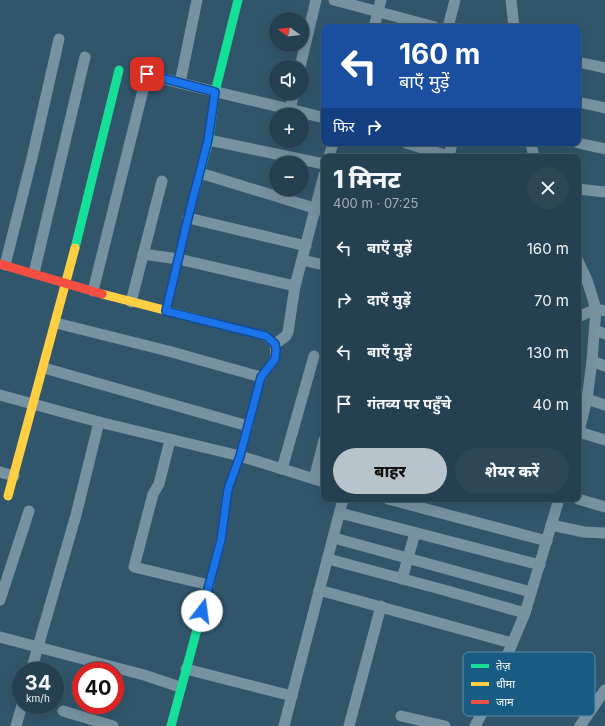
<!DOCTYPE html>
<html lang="hi">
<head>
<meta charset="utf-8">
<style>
	body { margin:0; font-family:Inter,"Noto Sans Devanagari",sans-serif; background:#2d4757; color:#f1f3f6; height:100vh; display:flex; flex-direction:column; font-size:15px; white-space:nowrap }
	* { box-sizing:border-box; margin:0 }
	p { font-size:13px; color:#a3afb7 }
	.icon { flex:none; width:22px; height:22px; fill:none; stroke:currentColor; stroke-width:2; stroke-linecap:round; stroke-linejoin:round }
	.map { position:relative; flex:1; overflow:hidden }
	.side { position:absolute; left:321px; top:154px; width:260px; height:348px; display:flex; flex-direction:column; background:#254050; border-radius:8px; box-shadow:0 4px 16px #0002,0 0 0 1px #425967 }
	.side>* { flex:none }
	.banner { position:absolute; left:321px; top:24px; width:260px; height:122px; border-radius:8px; box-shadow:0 4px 16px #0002,0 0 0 1px #425967; background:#1a4fa0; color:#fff; overflow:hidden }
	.needle { width:26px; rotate:284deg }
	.controls { position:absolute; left:269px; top:12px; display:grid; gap:8px }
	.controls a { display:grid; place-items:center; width:40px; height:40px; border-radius:50%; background:#254050; box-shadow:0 4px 16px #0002,0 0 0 1px #425967; font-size:20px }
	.speed { position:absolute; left:12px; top:662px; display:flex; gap:8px; font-size:20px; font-weight:700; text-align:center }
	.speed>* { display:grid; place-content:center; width:52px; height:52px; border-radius:50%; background:#254050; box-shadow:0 4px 16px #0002,0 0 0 1px #425967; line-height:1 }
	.speed small { font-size:10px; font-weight:400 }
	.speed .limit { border:6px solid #d22; background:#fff; color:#111 }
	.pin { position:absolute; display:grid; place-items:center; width:34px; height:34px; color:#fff; margin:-17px; border-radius:8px; box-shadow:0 2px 6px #0006 }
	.me { position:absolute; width:44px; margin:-22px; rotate:15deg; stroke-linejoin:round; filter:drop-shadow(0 0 3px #0008) }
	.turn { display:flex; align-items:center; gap:14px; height:84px; padding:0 12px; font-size:18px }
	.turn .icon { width:52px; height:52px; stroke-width:2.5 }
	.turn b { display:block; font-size:28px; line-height:34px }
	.then { display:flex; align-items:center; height:38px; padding:0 12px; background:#0003; gap:8px; font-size:15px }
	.round { display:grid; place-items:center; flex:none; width:42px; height:42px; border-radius:21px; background:#2d4757 }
	.summary { display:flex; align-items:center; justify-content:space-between; height:68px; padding:0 12px }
	h1 { font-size:24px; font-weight:800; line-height:30px }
	.action { display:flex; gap:8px; margin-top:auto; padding:8px 12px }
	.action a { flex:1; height:46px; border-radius:24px; background:#b7c4cb; color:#111; font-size:16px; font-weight:800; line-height:46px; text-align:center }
	.action a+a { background:#2d4757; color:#f1f3f6 }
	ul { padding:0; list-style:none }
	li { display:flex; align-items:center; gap:12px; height:52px; padding:0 12px }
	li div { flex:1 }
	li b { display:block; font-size:15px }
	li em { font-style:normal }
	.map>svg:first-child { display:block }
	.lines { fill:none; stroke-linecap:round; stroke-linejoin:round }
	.street { stroke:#7792a1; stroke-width:11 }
	.fast { stroke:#16e098; stroke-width:9 }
	.slow { stroke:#ffcf43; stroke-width:9 }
	.jam { stroke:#f24e42; stroke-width:9 }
	.route-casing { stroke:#114b97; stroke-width:10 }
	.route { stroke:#1a73e8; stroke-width:7 }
	.key { fill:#195c83; stroke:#5e8da8; stroke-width:1 }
	.key-label { font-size:11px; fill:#fff }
</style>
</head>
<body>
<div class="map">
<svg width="605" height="726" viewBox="0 0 605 726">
	<rect width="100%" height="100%" fill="#31566b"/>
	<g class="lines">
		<g class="street">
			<path d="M334 0 435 27"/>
			<path d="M511 0 514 27"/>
			<path d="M374 27 381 0"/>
			<path d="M448 27 455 0"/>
			<path d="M578 62 605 68"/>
			<path d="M300 67 316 0"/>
			<path d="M180 83 197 0"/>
			<path d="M578 102 605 108"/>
			<path d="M290 109 294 93"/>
			<path d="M209 140 324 164"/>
			<path d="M406 143 451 157"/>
			<path d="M531 143 534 157"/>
			<path d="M578 143 605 149"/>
			<path d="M449 156 452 143"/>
			<path d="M329 157 333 143"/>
			<path d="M200 173 324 211"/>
			<path d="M578 189 605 192"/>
			<path d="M188 218 306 246"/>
			<path d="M143 254 178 259 295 286"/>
			<path d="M302 260 324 265"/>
			<path d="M578 261 587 280 596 309 592 361 587 399 578 435"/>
			<path d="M5 265 32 158 59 39"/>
			<path d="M34 273 85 57"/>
			<path d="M93 291 147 74C205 91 265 102 324 118"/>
			<path d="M131 302 162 181"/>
			<path d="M578 317 596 309 605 311"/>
			<path d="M56 323 168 351 261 377"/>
			<path d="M595 330 605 334"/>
			<path d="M275 344 286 336 288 332 295 286 324 175"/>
			<path d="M592 361 605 366"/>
			<path d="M44 368 248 426"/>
			<path d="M0 395 99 422 240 456 324 482"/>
			<path d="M587 399 605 405"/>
			<path d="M579 432 605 440"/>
			<path d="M170 440 159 484 153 494 134 567 209 585"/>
			<path d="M282 469 314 356"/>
			<path d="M0 472 14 476"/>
			<path d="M314 479 324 440"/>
			<path d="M388 499 547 541"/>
			<path d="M578 499 605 507"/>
			<path d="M340 513 540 565"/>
			<path d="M551 525 584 532 605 533"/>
			<path d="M334 538 531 592"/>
			<path d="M328 559 444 590 525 613"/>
			<path d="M402 579 415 533"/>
			<path d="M319 590 512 643"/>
			<path d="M0 600 29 511"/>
			<path d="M0 637 144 675 180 687"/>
			<path d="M186 669 292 696"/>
			<path d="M31 671 76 515 99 422"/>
			<path d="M63 711 113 726"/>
			<path d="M401 716 445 726"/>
			<path d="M16 726 22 705"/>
			<path d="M284 726 343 499"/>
			<path d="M349 726 381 606"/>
			<path d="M475 726 486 706 525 613 559 499"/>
			<path d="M580 726 605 690"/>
		</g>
		<g class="fast">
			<path d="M75 248 119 70"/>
			<path d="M166 311 188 218 209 140 215 92 238 0"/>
			<path d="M171 726 221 540 228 489 240 456 261 377 272 363"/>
		</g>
		<g class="slow">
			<path d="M102 294 265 336 275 344V359L272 363"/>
			<path d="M8 496 75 248"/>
		</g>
		<path class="jam" d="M0 264 102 294"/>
	</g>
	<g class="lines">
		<g class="route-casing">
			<path id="route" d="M147 74 215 92 208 140 188 218 166 311 266 336 275 344 276 350 275 359 261 377 240 456 228 489 221 540 202 611"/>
		</g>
		<use href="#route" class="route"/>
	</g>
	<rect x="463" y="652" width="132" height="64" rx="6" class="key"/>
	<rect x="471" y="664" width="18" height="4" fill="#16e098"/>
	<rect x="471" y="682" width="18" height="4" fill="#ffcf43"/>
	<rect x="471" y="700" width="18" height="4" fill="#f24e42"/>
	<g class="key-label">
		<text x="496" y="670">तेज़</text>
		<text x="496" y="688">धीमा</text>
		<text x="496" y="706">जाम</text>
	</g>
</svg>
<div class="controls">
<a><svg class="needle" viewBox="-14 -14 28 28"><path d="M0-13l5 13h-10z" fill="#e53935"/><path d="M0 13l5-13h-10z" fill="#a3afb7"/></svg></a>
<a><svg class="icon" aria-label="sound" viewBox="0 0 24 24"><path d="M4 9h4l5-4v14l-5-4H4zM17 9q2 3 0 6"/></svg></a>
<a>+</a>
<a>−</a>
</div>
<div class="speed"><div>34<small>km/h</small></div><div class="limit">40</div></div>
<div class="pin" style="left:147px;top:74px;background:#d93025"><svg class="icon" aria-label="arrive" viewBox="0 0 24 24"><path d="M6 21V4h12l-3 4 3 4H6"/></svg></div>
<svg class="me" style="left:202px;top:611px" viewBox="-20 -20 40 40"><circle r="19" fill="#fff"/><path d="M0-13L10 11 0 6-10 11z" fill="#1a73e8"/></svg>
<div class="banner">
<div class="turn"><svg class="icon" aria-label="left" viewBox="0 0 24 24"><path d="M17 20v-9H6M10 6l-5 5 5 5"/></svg><div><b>160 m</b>बाएँ मुड़ें</div></div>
<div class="then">फिर<svg class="icon" aria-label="right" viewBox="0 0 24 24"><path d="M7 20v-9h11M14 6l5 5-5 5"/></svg></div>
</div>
<section class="side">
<div class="summary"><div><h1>1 मिनट</h1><p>400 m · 07:25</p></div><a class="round"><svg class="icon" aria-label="close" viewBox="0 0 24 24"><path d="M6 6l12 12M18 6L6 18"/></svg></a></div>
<ul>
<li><svg class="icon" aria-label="left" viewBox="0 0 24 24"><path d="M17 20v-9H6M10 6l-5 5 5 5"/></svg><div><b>बाएँ मुड़ें</b></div><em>160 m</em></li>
<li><svg class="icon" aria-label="right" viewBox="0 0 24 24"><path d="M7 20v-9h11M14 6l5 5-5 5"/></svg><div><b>दाएँ मुड़ें</b></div><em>70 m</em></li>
<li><svg class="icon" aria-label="left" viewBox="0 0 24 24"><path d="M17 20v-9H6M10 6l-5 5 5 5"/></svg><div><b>बाएँ मुड़ें</b></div><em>130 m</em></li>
<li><svg class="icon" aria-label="arrive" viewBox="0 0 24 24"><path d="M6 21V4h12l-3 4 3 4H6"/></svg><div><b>गंतव्य पर पहुँचे</b></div><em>40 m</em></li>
</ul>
<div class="action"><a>बाहर</a><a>शेयर करें</a></div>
</section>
</div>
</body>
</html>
